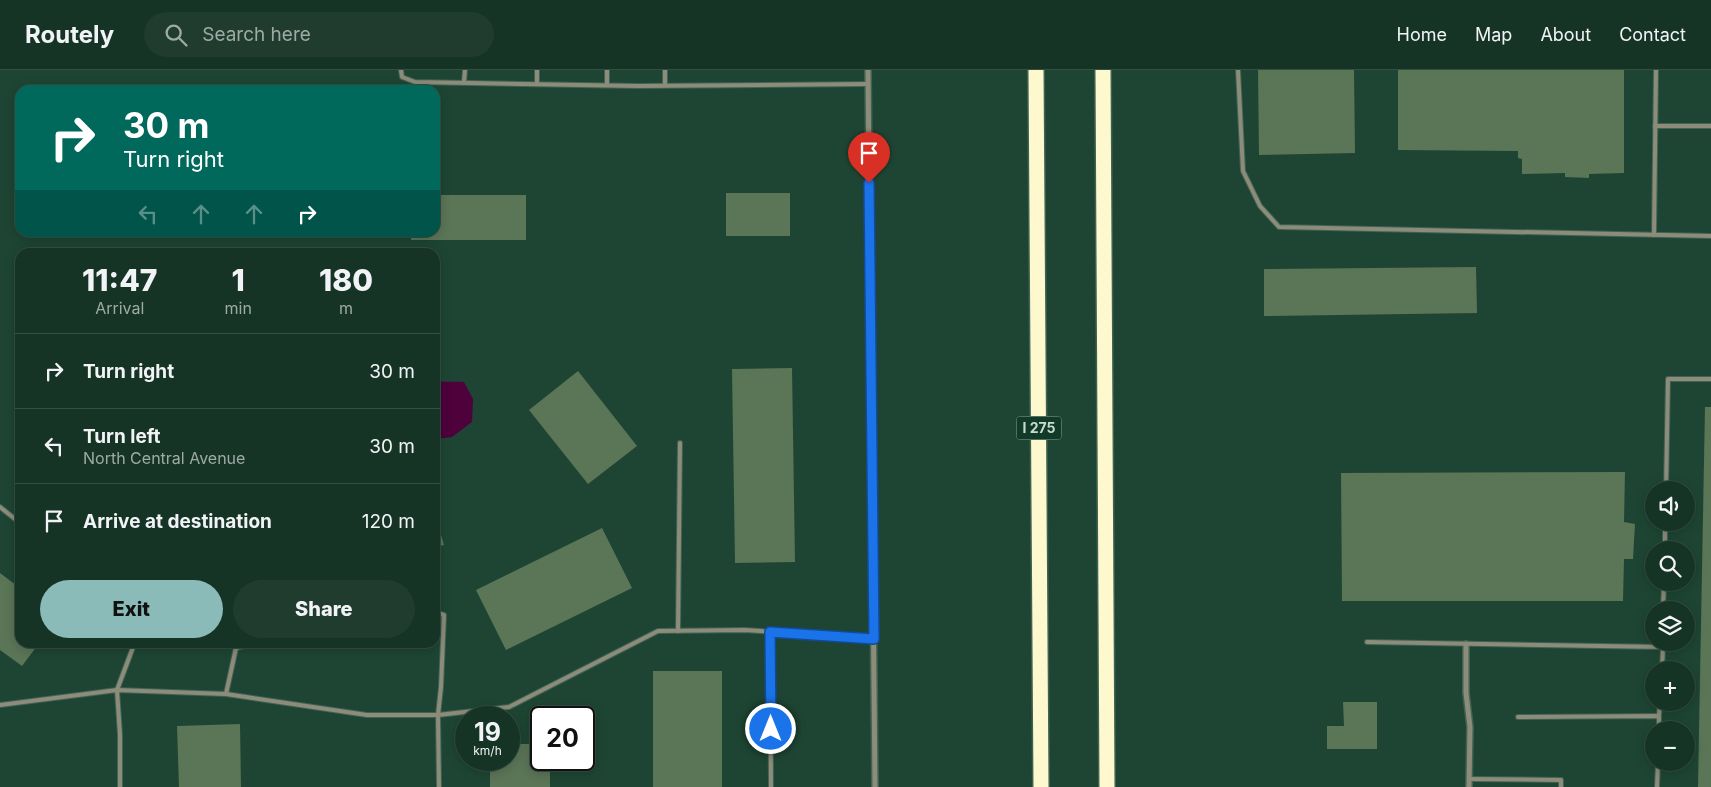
<!DOCTYPE html>
<html lang="en">
<head>
<meta charset="utf-8">
<style>
	body { margin:0; font-family:Inter,sans-serif; background:#1f3c2e; color:#f1f3f6; height:100vh; display:flex; flex-direction:column; font-size:19px; white-space:nowrap }
	* { box-sizing:border-box; margin:0 }
	p { font-size:16px; color:#9eaaa7 }
	.icon { flex:none; width:28px; height:28px; fill:none; stroke:currentColor; stroke-width:2; stroke-linecap:round; stroke-linejoin:round }
	.map { position:relative; flex:1; overflow:hidden }
	.panel { position:absolute; left:15px; top:178px; width:425px; height:400px; display:flex; flex-direction:column; background:#163426; border-radius:15px; box-shadow:0 2px 12px #0003,0 0 0 1px #354f43 }
	.panel>* { flex:none }
	.guide { position:absolute; left:15px; top:15px; width:425px; height:152px; border-radius:15px; box-shadow:0 2px 12px #0003,0 0 0 1px #354f43; background:#00695c; color:#fff; overflow:hidden }
	.tools { position:absolute; left:1645px; top:411px; display:grid; gap:10px }
	.tools a { display:grid; place-items:center; width:50px; height:50px; border-radius:50%; background:#163426; box-shadow:0 2px 12px #0003,0 0 0 1px #354f43; font-size:25px }
	.speed { position:absolute; left:455px; top:636px; display:flex; gap:10px; font-size:25px; font-weight:700; text-align:center }
	.speed>* { display:grid; place-content:center; width:65px; height:65px; border-radius:50%; background:#163426; box-shadow:0 2px 12px #0003,0 0 0 1px #354f43; line-height:1 }
	.speed small { font-size:12px; font-weight:400 }
	.speed .limit { border:2px solid #111; border-radius:8px; background:#fff; color:#111 }
	.pin { position:absolute; display:grid; place-items:center; width:42px; height:42px; color:#fff; margin:-51px -21px; border-radius:50% 50% 50% 0; rotate:-45deg; box-shadow:0 0 5px #0007 }
	.pin .icon { rotate:45deg }
	.me { position:absolute; width:55px; margin:-28px; rotate:0deg; stroke-linejoin:round; filter:drop-shadow(0 0 4px #0008) }
	.turn { display:flex; align-items:center; gap:18px; height:105px; padding:0 25px; font-size:22px }
	.turn .icon { width:65px; height:65px; stroke-width:2.5 }
	.turn b { display:block; font-size:35px; line-height:42px }
	.lanes { display:flex; align-items:center; height:48px; padding:0 25px; background:#0003; justify-content:center; gap:25px; direction:ltr }
	.lanes .off { opacity:.35 }
	.eta { display:flex; justify-content:space-evenly; align-items:center; height:85px; text-align:center }
	.eta b { font-size:30px; font-weight:800; line-height:35px }
	.action { display:flex; gap:10px; margin-top:auto; padding:10px 25px }
	.action a { flex:1; height:58px; border-radius:30px; background:#8bbbb9; color:#111; font-size:20px; font-weight:800; line-height:58px; text-align:center }
	.action a+a { background:#1f3c2e; color:#f1f3f6 }
	ul { padding:0; list-style:none }
	li { display:flex; align-items:center; gap:15px; height:75px; padding:0 25px; border-top:1px solid #354f43 }
	li div { flex:1 }
	li b { display:block; font-size:19px }
	li em { font-style:normal }
	header { display:flex; align-items:center; gap:30px; box-sizing:border-box; height:70px; padding:0 25px; background:#163426; border-bottom:1px solid #354f43 }
	header strong { font-size:24px }
	nav { display:flex; gap:28px; margin-inline-start:auto; font-size:18px }
	.search { width:350px; height:45px; background:#1f3c2e; display:flex; align-items:center; gap:12px; box-sizing:border-box; padding:0 18px; border-radius:28px; color:#9eaaa7; font-size:19px }
	.map>svg:first-child { display:block }
	.water { fill:#4e013b }
	.building { fill:#5b7557 }
	.lines { fill:none; stroke-linecap:round; stroke-linejoin:round }
	.lane-casing { stroke:#406353; stroke-width:6 }
	.street-casing { stroke:#406353; stroke-width:8 }
	.highway-casing { stroke:#406353; stroke-width:18 }
	.lane { stroke:#8d8b7a; stroke-width:4 }
	.street { stroke:#8d8b7a; stroke-width:5 }
	.highway { stroke:#fdf8ce; stroke-width:15 }
	.route-casing { stroke:#114b97; stroke-width:12 }
	.route { stroke:#1a73e8; stroke-width:9 }
	.labels { text-anchor:middle; stroke-width:5; stroke-linejoin:round; paint-order:stroke }
	.shield { fill:#123a29; stroke:#91ab9f; stroke-width:1 }
	.shield-label { font-size:14px; font-weight:bold; fill:#c7dcd1 }
</style>
</head>
<body>
<header>
<strong>Routely</strong>
<div class="search"><svg class="icon" aria-label="search" viewBox="0 0 24 24"><circle cx="10" cy="10" r="6"/><path d="M15 15l6 6"/></svg>Search here</div>
<nav><a>Home</a><a>Map</a><a>About</a><a>Contact</a></nav>
</header>
<div class="map">
<svg width="1711" height="717" viewBox="0 0 1711 717">
	<rect width="100%" height="100%" fill="#1e4533"/>
	<path class="water" d="M435 310C445 313 454 311 464 312L473 329 472 352 452 367 435 369Z"/>
	<g class="building">
		<path d="M1258 0H1354L1355 83 1259 85Z"/>
		<path d="M1398 0H1624V103L1589 104V108L1565 107V103L1522 104V89L1518 88V81L1398 80Z"/>
		<rect x="726" y="123" width="64" height="43"/>
		<path d="M435 125H526V170H411V162H435Z"/>
		<path d="M1476 197 1477 243 1264 246V199Z"/>
		<path d="M792 298 795 492 735 493 732 299Z"/>
		<path d="M578 301 637 376 588 414 529 340Z"/>
		<path d="M1705 337H1711V717H1698Z"/>
		<path d="M1625 402 1624 452 1635 454 1633 489H1624L1623 531H1342L1341 403Z"/>
		<path d="M435 445 444 475 435 477Z"/>
		<path d="M602 458 632 518 506 580 476 520Z"/>
		<path d="M0 503 20 518V572H40L22 596 0 580Z"/>
		<rect x="653" y="601" width="69" height="116"/>
		<path d="M1343 632H1377V679H1327V656H1344Z"/>
		<path d="M240 654 241 717H179L177 656Z"/>
		<path d="M509 674H541V690H550V717H490V690H509Z"/>
	</g>
	<g class="lines">
		<g class="lane-casing">
			<g id="lane">
				<path d="M401 0 402 7 415 12 638 16 868 14"/>
				<path d="M665 0V15"/>
				<path d="M1238 0 1243 101 1260 136 1279 157 1711 166"/>
				<path d="M464 12 465 0"/>
				<path d="M537 14V0"/>
				<path d="M607 15V0"/>
				<path d="M1655 56H1711"/>
				<path d="M1654 165 1656 0"/>
				<path d="M1666 420 1668 309H1711"/>
				<path d="M0 437 20 453"/>
				<path d="M1665 480V452"/>
				<path d="M1663 540 1664 512"/>
				<path d="M678 561 680 373"/>
				<path d="M770 562 771 717"/>
				<path d="M1367 572 1663 577V572"/>
				<path d="M1662 600 1663 577"/>
				<path d="M226 624 236 578 259 572"/>
				<path d="M0 635 117 620 226 624 367 645H438L441 617 444 545 435 542"/>
				<path d="M1659 646 1660 632"/>
				<path d="M1518 647 1659 646V660"/>
				<path d="M1469 709 1561 710V717"/>
				<path d="M120 717V665L117 620 135 572"/>
				<path d="M439 717 438 645 509 637 658 561 745 560 874 569"/>
				<path d="M1657 717 1658 692"/>
			</g>
		</g>
		<g class="street-casing">
			<g id="street">
				<path d="M868 0 875 717"/>
				<path d="M1466 574V623L1470 657 1469 717"/>
			</g>
		</g>
		<g class="highway-casing">
			<g id="highway">
				<path d="M1036 0 1041 717"/>
				<path d="M1103 0 1107 717"/>
			</g>
		</g>
		<use href="#lane" class="lane"/>
		<use href="#street" class="street"/>
		<use href="#highway" class="highway"/>
	</g>
	<g class="lines">
		<g class="route-casing">
			<path id="route" d="M771 659 770 562 874 569 869 113"/>
		</g>
		<use href="#route" class="route"/>
	</g>
	<g class="labels">
		<rect class="shield" x="1016.5" y="346.5" width="45" height="23" rx="4"/>
		<g class="shield-label">
			<text x="1039" y="363">I 275</text>
		</g>
	</g>
</svg>
<div class="tools">
<a><svg class="icon" aria-label="sound" viewBox="0 0 24 24"><path d="M4 9h4l5-4v14l-5-4H4zM17 9q2 3 0 6"/></svg></a>
<a><svg class="icon" aria-label="search" viewBox="0 0 24 24"><circle cx="10" cy="10" r="6"/><path d="M15 15l6 6"/></svg></a>
<a><svg class="icon" aria-label="layers" viewBox="0 0 24 24"><path d="M12 4l9 5-9 5-9-5zM3 14l9 5 9-5"/></svg></a>
<a>+</a>
<a>−</a>
</div>
<div class="speed"><div>19<small>km/h</small></div><div class="limit">20</div></div>
<div class="pin" style="left:869px;top:113px;background:#d93025"><svg class="icon" aria-label="arrive" viewBox="0 0 24 24"><path d="M6 21V4h12l-3 4 3 4H6"/></svg></div>
<svg class="me" style="left:771px;top:659px" viewBox="-20 -20 40 40"><circle r="17" fill="#1a73e8" stroke="#fff" stroke-width="3"/><path d="M0-11L8 9 0 5-8 9z" fill="#fff"/></svg>
<div class="guide">
<div class="turn"><svg class="icon" aria-label="right" viewBox="0 0 24 24"><path d="M7 20v-9h11M14 6l5 5-5 5"/></svg><div><b>30 m</b>Turn right</div></div>
<div class="lanes"><svg class="icon off" aria-label="left" viewBox="0 0 24 24"><path d="M17 20v-9H6M10 6l-5 5 5 5"/></svg><svg class="icon off" aria-label="ahead" viewBox="0 0 24 24"><path d="M12 20V5M6 11l6-6 6 6"/></svg><svg class="icon off" aria-label="ahead" viewBox="0 0 24 24"><path d="M12 20V5M6 11l6-6 6 6"/></svg><svg class="icon" aria-label="right" viewBox="0 0 24 24"><path d="M7 20v-9h11M14 6l5 5-5 5"/></svg></div>
</div>
<section class="panel">
<div class="eta">
<div><b>11:47</b><p>Arrival</p></div>
<div><b>1</b><p>min</p></div>
<div><b>180</b><p>m</p></div>
</div>
<ul>
<li><svg class="icon" aria-label="right" viewBox="0 0 24 24"><path d="M7 20v-9h11M14 6l5 5-5 5"/></svg><div><b>Turn right</b></div><em>30 m</em></li>
<li><svg class="icon" aria-label="left" viewBox="0 0 24 24"><path d="M17 20v-9H6M10 6l-5 5 5 5"/></svg><div><b>Turn left</b><p>North Central Avenue</p></div><em>30 m</em></li>
<li><svg class="icon" aria-label="arrive" viewBox="0 0 24 24"><path d="M6 21V4h12l-3 4 3 4H6"/></svg><div><b>Arrive at destination</b></div><em>120 m</em></li>
</ul>
<div class="action"><a>Exit</a><a>Share</a></div>
</section>
</div>
</body>
</html>
